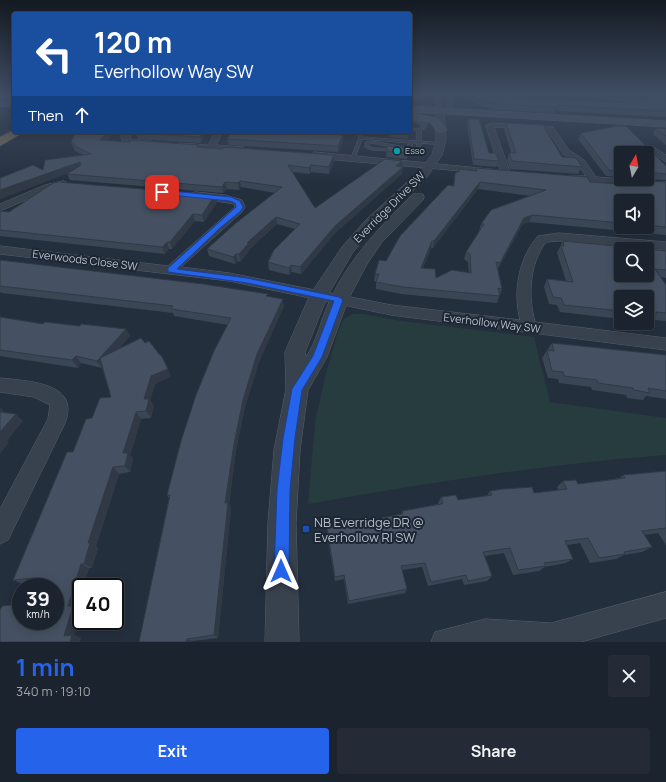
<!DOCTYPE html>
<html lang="en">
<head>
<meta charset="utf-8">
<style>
	body { margin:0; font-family:Manrope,sans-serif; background:#242b36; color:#f1f3f6; height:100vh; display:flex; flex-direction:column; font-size:15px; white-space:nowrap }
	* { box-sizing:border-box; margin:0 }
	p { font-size:13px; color:#a0a4aa }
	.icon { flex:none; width:22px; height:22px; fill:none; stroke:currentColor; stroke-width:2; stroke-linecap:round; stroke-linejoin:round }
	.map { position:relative; height:642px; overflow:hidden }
	.details { display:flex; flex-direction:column; background:#1b232e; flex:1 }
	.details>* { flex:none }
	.banner { position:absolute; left:12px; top:12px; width:400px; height:122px; border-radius:4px; box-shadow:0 2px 10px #0003,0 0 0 1px #39404a; background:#1a4fa0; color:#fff; overflow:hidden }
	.needle { width:26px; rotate:10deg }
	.controls { position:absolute; left:614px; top:146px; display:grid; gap:8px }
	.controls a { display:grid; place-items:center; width:40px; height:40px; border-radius:4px; background:#1b232e; box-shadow:0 2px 10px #0003,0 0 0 1px #39404a; font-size:20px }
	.speed { position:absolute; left:12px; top:578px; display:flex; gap:8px; font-size:20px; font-weight:700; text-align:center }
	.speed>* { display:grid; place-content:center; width:52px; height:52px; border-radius:50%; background:#1b232e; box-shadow:0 2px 10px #0003,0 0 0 1px #39404a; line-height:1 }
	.speed small { font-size:10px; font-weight:400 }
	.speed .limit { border:2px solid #111; border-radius:6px; background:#fff; color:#111 }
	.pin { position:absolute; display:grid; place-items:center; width:34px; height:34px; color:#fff; margin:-17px; border-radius:8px; box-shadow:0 2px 6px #0006 }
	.me { position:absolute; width:44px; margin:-22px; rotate:0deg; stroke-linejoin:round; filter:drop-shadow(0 0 3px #0008) }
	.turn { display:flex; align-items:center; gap:14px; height:84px; padding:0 16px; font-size:18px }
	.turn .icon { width:52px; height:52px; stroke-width:2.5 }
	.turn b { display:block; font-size:28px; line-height:34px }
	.then { display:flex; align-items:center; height:38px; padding:0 16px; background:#0003; gap:8px; font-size:15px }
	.round { display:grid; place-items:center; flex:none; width:42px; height:42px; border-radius:4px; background:#242b36 }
	.overview { display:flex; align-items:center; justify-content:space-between; height:68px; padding:0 16px }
	h1 { font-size:24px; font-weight:700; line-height:30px; color:#2563eb }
	.cta { display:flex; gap:8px; margin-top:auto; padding:8px 16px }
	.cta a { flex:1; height:46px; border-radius:4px; background:#2563eb; color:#fff; font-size:16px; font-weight:700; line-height:46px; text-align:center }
	.cta a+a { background:#242b36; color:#f1f3f6 }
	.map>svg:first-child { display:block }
	.green { fill:#263c3f }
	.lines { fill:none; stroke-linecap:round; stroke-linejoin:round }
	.service-casing { stroke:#565f6c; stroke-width:1 }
	.minor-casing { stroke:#565f6c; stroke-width:1 }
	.tertiary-casing { stroke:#565f6c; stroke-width:1 }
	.secondary-casing { stroke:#565f6c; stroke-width:1 }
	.motorway-casing { stroke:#434c59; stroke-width:1 }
	.service { fill:#38414e; fill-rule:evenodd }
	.minor { fill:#38414e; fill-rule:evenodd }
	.tertiary { fill:#38414e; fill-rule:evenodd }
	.secondary { fill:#465061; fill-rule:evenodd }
	.motorway { fill:#746855; fill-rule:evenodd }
	.wall { fill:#3b4654; fill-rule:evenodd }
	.shaded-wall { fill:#303945 }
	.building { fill:#455162; stroke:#303945; fill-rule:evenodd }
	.route { fill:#2563eb; stroke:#184099 }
	.culture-dot { fill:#0f9aa8; stroke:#1d2633; stroke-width:1.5 }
	.transit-dot { fill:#1a4fb4; stroke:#1d2633; stroke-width:1.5 }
	.labels { text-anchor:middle; stroke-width:4; stroke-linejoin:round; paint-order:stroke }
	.far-poi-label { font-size:9px; fill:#b4bcc9; stroke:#1d2633; text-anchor:start }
	.street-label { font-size:11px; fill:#b4bcc9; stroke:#1d2633 }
	.near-poi-label { font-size:13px; fill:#b4bcc9; stroke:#1d2633; text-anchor:start }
</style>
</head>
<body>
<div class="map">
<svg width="666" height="642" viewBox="0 0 666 642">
	<rect width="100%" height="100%" fill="#242f3e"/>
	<path class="green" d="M352 314H364L401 321 534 337 550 402 666 418V455C546 464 427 483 308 504L315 423 325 377 338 332 344 319Z"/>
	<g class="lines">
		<g class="service-casing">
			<path id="service" d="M410 119 427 124 425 128 421 130V141L440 143H442V145L421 143 420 150 415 152 372 150 365 147 366 142 371 141 405 147 407 146 409 143 362 139 355 158 353 159 351 158 359 137 355 132H359L363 137 417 141V131L410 130V128L418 129 423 125 410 121ZM371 143 404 149 373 148 369 146ZM413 143H417L416 149H405L411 148Z"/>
		</g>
		<g class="minor-casing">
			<g id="minor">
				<path d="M436 95H442V112L437 111Z"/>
				<path d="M446 95H452L453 112 448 111Z"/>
				<path d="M628 95H634L642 104 641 105 620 106V104L634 102Z"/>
				<path d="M492 123 553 127 569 150 584 160 596 177 666 182V188L566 180V176H586L578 164 563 154 548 131 494 127 510 172 505 175 500 172 496 174 314 158 310 155 314 152 500 170 486 126Z"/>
				<path d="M124 132H132L130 139 151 141 155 143 151 145 124 143 121 138Z"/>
				<path d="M215 132H223L216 145 243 147 247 150 243 153 179 147 175 145 179 143 208 145Z"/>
				<path d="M652 146 666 155V162L649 151 648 149Z"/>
				<path d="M64 181 69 184 67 186 51 189 0 211V204L45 185Z"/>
				<path d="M196 192 225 195 242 200 245 207 242 212 181 267 229 273 391 305 520 320C513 292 518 259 538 236L559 233 666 242V250L559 241 546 242C529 265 528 296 535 322L666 338V350L391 315 229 281 0 254V246L168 266 235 207 234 204 192 197 191 195 192 193Z"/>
				<path d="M0 378C27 381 81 382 65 423L8 540 0 544V509L48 419 50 405 34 397 0 392Z"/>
				<path d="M666 592V618L581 642H431L435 632 485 619 551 623Z"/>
			</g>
		</g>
		<g class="tertiary-casing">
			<path id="tertiary" d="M440 108 444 111 446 140 442 155 427 177 375 227 353 252 328 295 305 352 306 357C317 341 321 319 330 300 350 257 380 227 413 194H423L424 197 423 200 382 242 367 264 348 300 327 357 308 390 300 450 296 523 299 642H265L268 523 274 450 286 389 285 352 310 295 342 247 365 221 419 171 432 155 436 140V111Z"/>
		</g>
		<g class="secondary-casing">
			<g id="secondary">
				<path d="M14 100V106L0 107V101Z"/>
				<path d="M410 106 666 121V127L410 112Z"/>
				<path d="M413 113 439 119 447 130 441 133 437 132 431 123 410 118V114Z"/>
			</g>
		</g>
		<g class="motorway-casing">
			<g id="motorway">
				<path d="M0 95H14V98L0 99Z"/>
				<path d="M14 130V132H24L0 146V137Z"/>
			</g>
		</g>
		<use href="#service" class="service"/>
		<use href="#minor" class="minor"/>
		<use href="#tertiary" class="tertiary"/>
		<use href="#secondary" class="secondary"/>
		<use href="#motorway" class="motorway"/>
	</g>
	<g class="wall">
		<path d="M410 95H423L422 101 418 100V104L410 105Z"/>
		<path d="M463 95H498L499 96 634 103 640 101 636 95H666V117L557 111 554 113 497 110 484 107 463 98Z"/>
		<path d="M506 95H526V96Z"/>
		<path d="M534 95H633L634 96 631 102 536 97Z"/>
		<path d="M468 119 489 153 499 161 497 167 473 165 467 124Z"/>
		<path d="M506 123 562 157 582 167 578 174 510 169 507 160 509 153H511L504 129Z"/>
		<path d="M617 126H626L666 166V180L645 179H647V153H621V177L606 176 578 139 581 133Z"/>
		<path d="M656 128 666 129V145L653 134Z"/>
		<path d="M76 132H114L107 141 198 147 334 161 329 174 311 172 310 174 292 172 315 208 402 167H403L402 174 335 233 301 274 292 272 289 275 269 270 268 262 295 229 277 224 250 249V250L240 262 238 261 235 264 209 256 207 249 275 193 241 187 239 190 227 189 223 193 70 180 67 174 68 173 0 199V178L43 170 83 155 75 151 71 142Z"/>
		<path d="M205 132 201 143 138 139 136 133Z"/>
		<path d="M373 132H409L408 139 389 137 390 133Z"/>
		<path d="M343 135V141L338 152 229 145 227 139Z"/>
		<path d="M387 146 408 153 407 159 386 157Z"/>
		<path d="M476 168 590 182 614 184 616 179 666 182V235L529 222 522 225 498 269 502 289 497 303 401 294 376 289V282L374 281 375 274 453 186 455 174 458 172 459 169 475 170ZM478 189 531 196 481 224 479 231H480L466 252 464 259 468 262 469 273 436 278 423 268 431 248H433ZM621 201H647V227H621Z"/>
		<path d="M217 202 204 222 195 221 172 249H169L165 254 0 236V211L9 212Z"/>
		<path d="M563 241 666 251V278L661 277 666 285V321L652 320 651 322H647V297H621V319L560 312 557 305 549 304 544 287 547 279 566 281 557 253Z"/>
		<path d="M0 260 268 296 284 306 259 362 245 407 236 450 229 504 231 509 218 638 192 641V642H139L169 498 167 495 228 325 174 316 173 313 2 293 0 292Z"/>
		<path d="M0 317 43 324 126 329 130 336 119 348 145 343 171 376 155 384 150 400 154 406 151 418 141 419 130 455 133 459 130 472 119 474 96 546 98 548 92 568H89L83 587H81V595L77 607 74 635 81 637 21 621 32 583 23 584 13 580 73 452 92 418 111 397 102 368 81 363 78 368 0 356Z"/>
		<path d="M552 343 666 355V399L646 396 643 400 627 398 626 395 592 390 591 387 559 383 558 379 548 378 542 358Z"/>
		<path d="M666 471V545L658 533 644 535 652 547 642 552 624 555 616 559 590 563 580 543 567 545 573 559 566 563 545 567 539 571 513 575 504 553 485 556 492 576 487 581 464 585 462 579 428 586 422 567 402 570 407 589 405 593 348 604 344 579 335 581 327 534V528L342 526V521L360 522 401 514 402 511 438 504V503L441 497 458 500 487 496 490 491 534 493 558 490 557 487 563 481 578 484 620 478 623 475Z"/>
	</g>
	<g class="shaded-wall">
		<path d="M419 96 418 104 410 105V100Z"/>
		<path d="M559 105 557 111 554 113 556 107Z"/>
		<path d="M107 132H114L102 146 100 140Z"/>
		<path d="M202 132H205L201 143 200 137Z"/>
		<path d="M343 135V141L338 152V146Z"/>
		<path d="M334 155V161L329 174V167Z"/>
		<path d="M402 161V167L396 166Z"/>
		<path d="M80 162 82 168 0 199V190Z"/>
		<path d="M311 165V172L310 174 309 168Z"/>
		<path d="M403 167 402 174 335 233 301 274 300 267 335 226Z"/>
		<path d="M240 181 241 187 239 190 238 183Z"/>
		<path d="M225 182 227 189 223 193 222 187Z"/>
		<path d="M480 182 478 189 433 248 434 241Z"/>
		<path d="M215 195 217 202 204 222 202 215Z"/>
		<path d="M193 214 195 221 172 249 170 242Z"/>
		<path d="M532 215 529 222 522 225 497 270 500 263 524 218Z"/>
		<path d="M276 217 277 224 250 249V250L240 262 239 254 247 243Z"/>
		<path d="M432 241 431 248 420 275 421 268Z"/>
		<path d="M167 242 169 249 165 254 162 247Z"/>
		<path d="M236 254 238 261 235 264 233 257Z"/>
		<path d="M291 265 292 272 289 275V268Z"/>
		<path d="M283 299 284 306 259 362 245 407 236 450 229 504 231 509 218 638 214 635 225 503 234 444 243 400 257 354Z"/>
		<path d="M126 329 130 336 102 368 97 361Z"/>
		<path d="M161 355 171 376 155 384 150 400 154 406 151 418 146 411 144 399 151 376Z"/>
		<path d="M76 356 81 363 78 368 72 360Z"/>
		<path d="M1 408 8 415 0 413V409Z"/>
		<path d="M136 412 141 419 130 455 133 459 130 472 125 466 123 453Z"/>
		<path d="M16 414 23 421 7 441 9 442 0 454V432Z"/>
		<path d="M113 467 119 474 96 546 98 548 92 568 84 564 88 543Z"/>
		<path d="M81 564 89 568 83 587H81V595L77 607 81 609V611L74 635 81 637 80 642H70L64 636 68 606Z"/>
		<path d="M187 639 192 641V642H186Z"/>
	</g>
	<g class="building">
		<path d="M410 95H423V96H419L418 99 410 100Z"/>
		<path d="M470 95H498L499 96 634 103 646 99 643 95H666V111L559 105 556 107 499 104 486 102Z"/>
		<path d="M612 95H633L634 96Z"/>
		<path d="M468 119H479L489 153H496L499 161 474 159Z"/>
		<path d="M506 123 543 125 562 157 576 158 582 167 512 161 509 153H516Z"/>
		<path d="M617 126H626L666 166V174L647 172V153H621V171L609 170 581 133Z"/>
		<path d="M656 128 666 129V136Z"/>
		<path d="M76 132H107L100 140 130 142 132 140 198 145 197 147 223 149 224 147 334 155 329 167 311 165 309 168 288 165 315 208 385 159 402 161 396 166 403 167 335 226 300 267 291 265 289 268 268 262 274 250 300 224 276 217 247 243H249L239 254H236L233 257 207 249 236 223 282 187 240 181 238 183 225 182 222 187 67 174 81 165 80 162 0 190V178L33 165 43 170 45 160 91 154 73 145 75 144 71 142Z"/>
		<path d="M136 132H202L200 137 136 133Z"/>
		<path d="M231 132H253L343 135 338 146 227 139Z"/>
		<path d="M392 132H409V133Z"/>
		<path d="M387 146 408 147V153L387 151Z"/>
		<path d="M476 168 587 177 590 182 620 184 616 179 666 182V227L647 225V201H621V223L532 215 524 218 500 263 496 262 502 289 498 288 500 296 403 287 376 282 379 274H375L379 260 386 261 400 236 448 185 454 186 455 174 456 172H459V169L477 171ZM480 182 546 190 491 210 481 224H484L466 252 470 254 471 273 452 270 436 278 435 269 421 268 432 241H434Z"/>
		<path d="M59 182 215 195 202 215 193 214 170 242H167L162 247 0 230V211L9 212 53 183Z"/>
		<path d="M563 241 646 249H621V275H647V249L666 251V270L655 269 666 285V313L656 312 657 314 647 313V297H621V311L564 305 561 298 553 297 547 279 573 282 561 246H564Z"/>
		<path d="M0 260 203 284 268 294 266 296 283 299 257 354 243 400 234 444 225 503H228L214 635 187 639 186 642H139L170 495H167L181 441 196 395 214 351 231 318 171 309 173 306 0 286Z"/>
		<path d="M0 317 43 324 45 322 80 326 81 324 126 329 97 361 76 356 72 360 0 350Z"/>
		<path d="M141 338 145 343 149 341 160 355H161L168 369 151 376 144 399H149L146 411 136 412 123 453H128L125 466 113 467 88 543H90L84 564H81L68 606H73L64 636 72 635 70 642H0V610L2 606 21 604V621H55V587H30L34 578 13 580 67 452H73L86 419 92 418 100 398 111 397 100 358Z"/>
		<path d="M552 343 666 355V391L648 388 650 393 634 390 633 388 598 383 597 380 564 376 563 372 552 371 547 350 554 351Z"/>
		<path d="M0 412 16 414 0 432Z"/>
		<path d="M666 471V528L642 531 652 547 624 552 625 554 599 558 588 538 565 541 573 559 544 563 546 566 518 570 510 548 483 552 492 576 468 581 466 575 431 582 425 563 401 566 407 589 349 601 344 575 335 577 327 528 343 525 342 521 359 518 360 522 403 514 402 511 441 504 443 503 441 497 456 495 458 500 492 495 490 491 503 489 532 487 534 493 567 489 563 481 576 480 578 484 625 478 623 475Z"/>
	</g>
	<linearGradient id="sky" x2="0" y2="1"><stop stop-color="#141a22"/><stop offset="0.51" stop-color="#3f4d63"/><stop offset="1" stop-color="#3f4d63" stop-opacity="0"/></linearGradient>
	<rect width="666" height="185" fill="url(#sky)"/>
	<path class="route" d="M162 190 231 197 240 201 243 207 241 211 220 228 177 269 247 278 339 297 343 300 322 357 302 390 295 438 290 490 289 571 286 577 281 579 276 577 274 571 277 490 283 438 292 389 313 356 334 301 247 283 168 272V268L236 207 235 203 230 201 160 194V191Z"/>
	<circle class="culture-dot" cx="397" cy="151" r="4"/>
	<rect class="transit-dot" x="302" y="525" width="8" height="8" rx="2"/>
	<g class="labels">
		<g class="far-poi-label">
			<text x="405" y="154">Esso</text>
		</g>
		<g class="street-label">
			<text transform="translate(389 207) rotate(-45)" y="4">Everridge Drive SW</text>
			<text transform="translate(85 260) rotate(7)" y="4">Everwoods Close SW</text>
			<text transform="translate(492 323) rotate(7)" y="4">Everhollow Way SW</text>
		</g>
		<g class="near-poi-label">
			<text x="314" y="527">NB Everridge DR @<tspan x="314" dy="15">Everhollow RI SW</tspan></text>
		</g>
	</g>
</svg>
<div class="controls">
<a><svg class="needle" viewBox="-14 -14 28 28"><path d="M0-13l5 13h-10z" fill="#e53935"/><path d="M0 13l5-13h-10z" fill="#a0a4aa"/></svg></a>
<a><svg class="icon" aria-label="sound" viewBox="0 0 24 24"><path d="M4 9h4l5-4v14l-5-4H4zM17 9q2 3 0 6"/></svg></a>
<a><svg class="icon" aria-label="search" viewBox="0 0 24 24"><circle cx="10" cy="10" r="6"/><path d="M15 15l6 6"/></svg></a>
<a><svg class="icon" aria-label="layers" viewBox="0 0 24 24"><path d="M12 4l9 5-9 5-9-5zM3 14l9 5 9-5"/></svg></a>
</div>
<div class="speed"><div>39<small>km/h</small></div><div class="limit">40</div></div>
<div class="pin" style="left:162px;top:192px;background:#d93025"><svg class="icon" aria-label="arrive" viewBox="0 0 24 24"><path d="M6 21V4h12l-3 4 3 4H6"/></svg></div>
<svg class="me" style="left:281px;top:571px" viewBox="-20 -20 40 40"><path d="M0-17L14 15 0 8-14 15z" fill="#2563eb" stroke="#fff" stroke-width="4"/></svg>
<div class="banner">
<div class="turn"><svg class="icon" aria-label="left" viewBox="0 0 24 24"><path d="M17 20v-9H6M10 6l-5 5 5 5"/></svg><div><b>120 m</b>Everhollow Way SW</div></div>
<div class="then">Then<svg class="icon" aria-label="ahead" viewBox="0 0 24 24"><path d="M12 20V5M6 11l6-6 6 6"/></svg></div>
</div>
</div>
<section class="details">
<div class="overview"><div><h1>1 min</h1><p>340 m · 19:10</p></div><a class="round"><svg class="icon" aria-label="close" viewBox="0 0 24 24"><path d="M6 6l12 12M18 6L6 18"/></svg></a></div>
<div class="cta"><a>Exit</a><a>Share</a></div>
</section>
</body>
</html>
